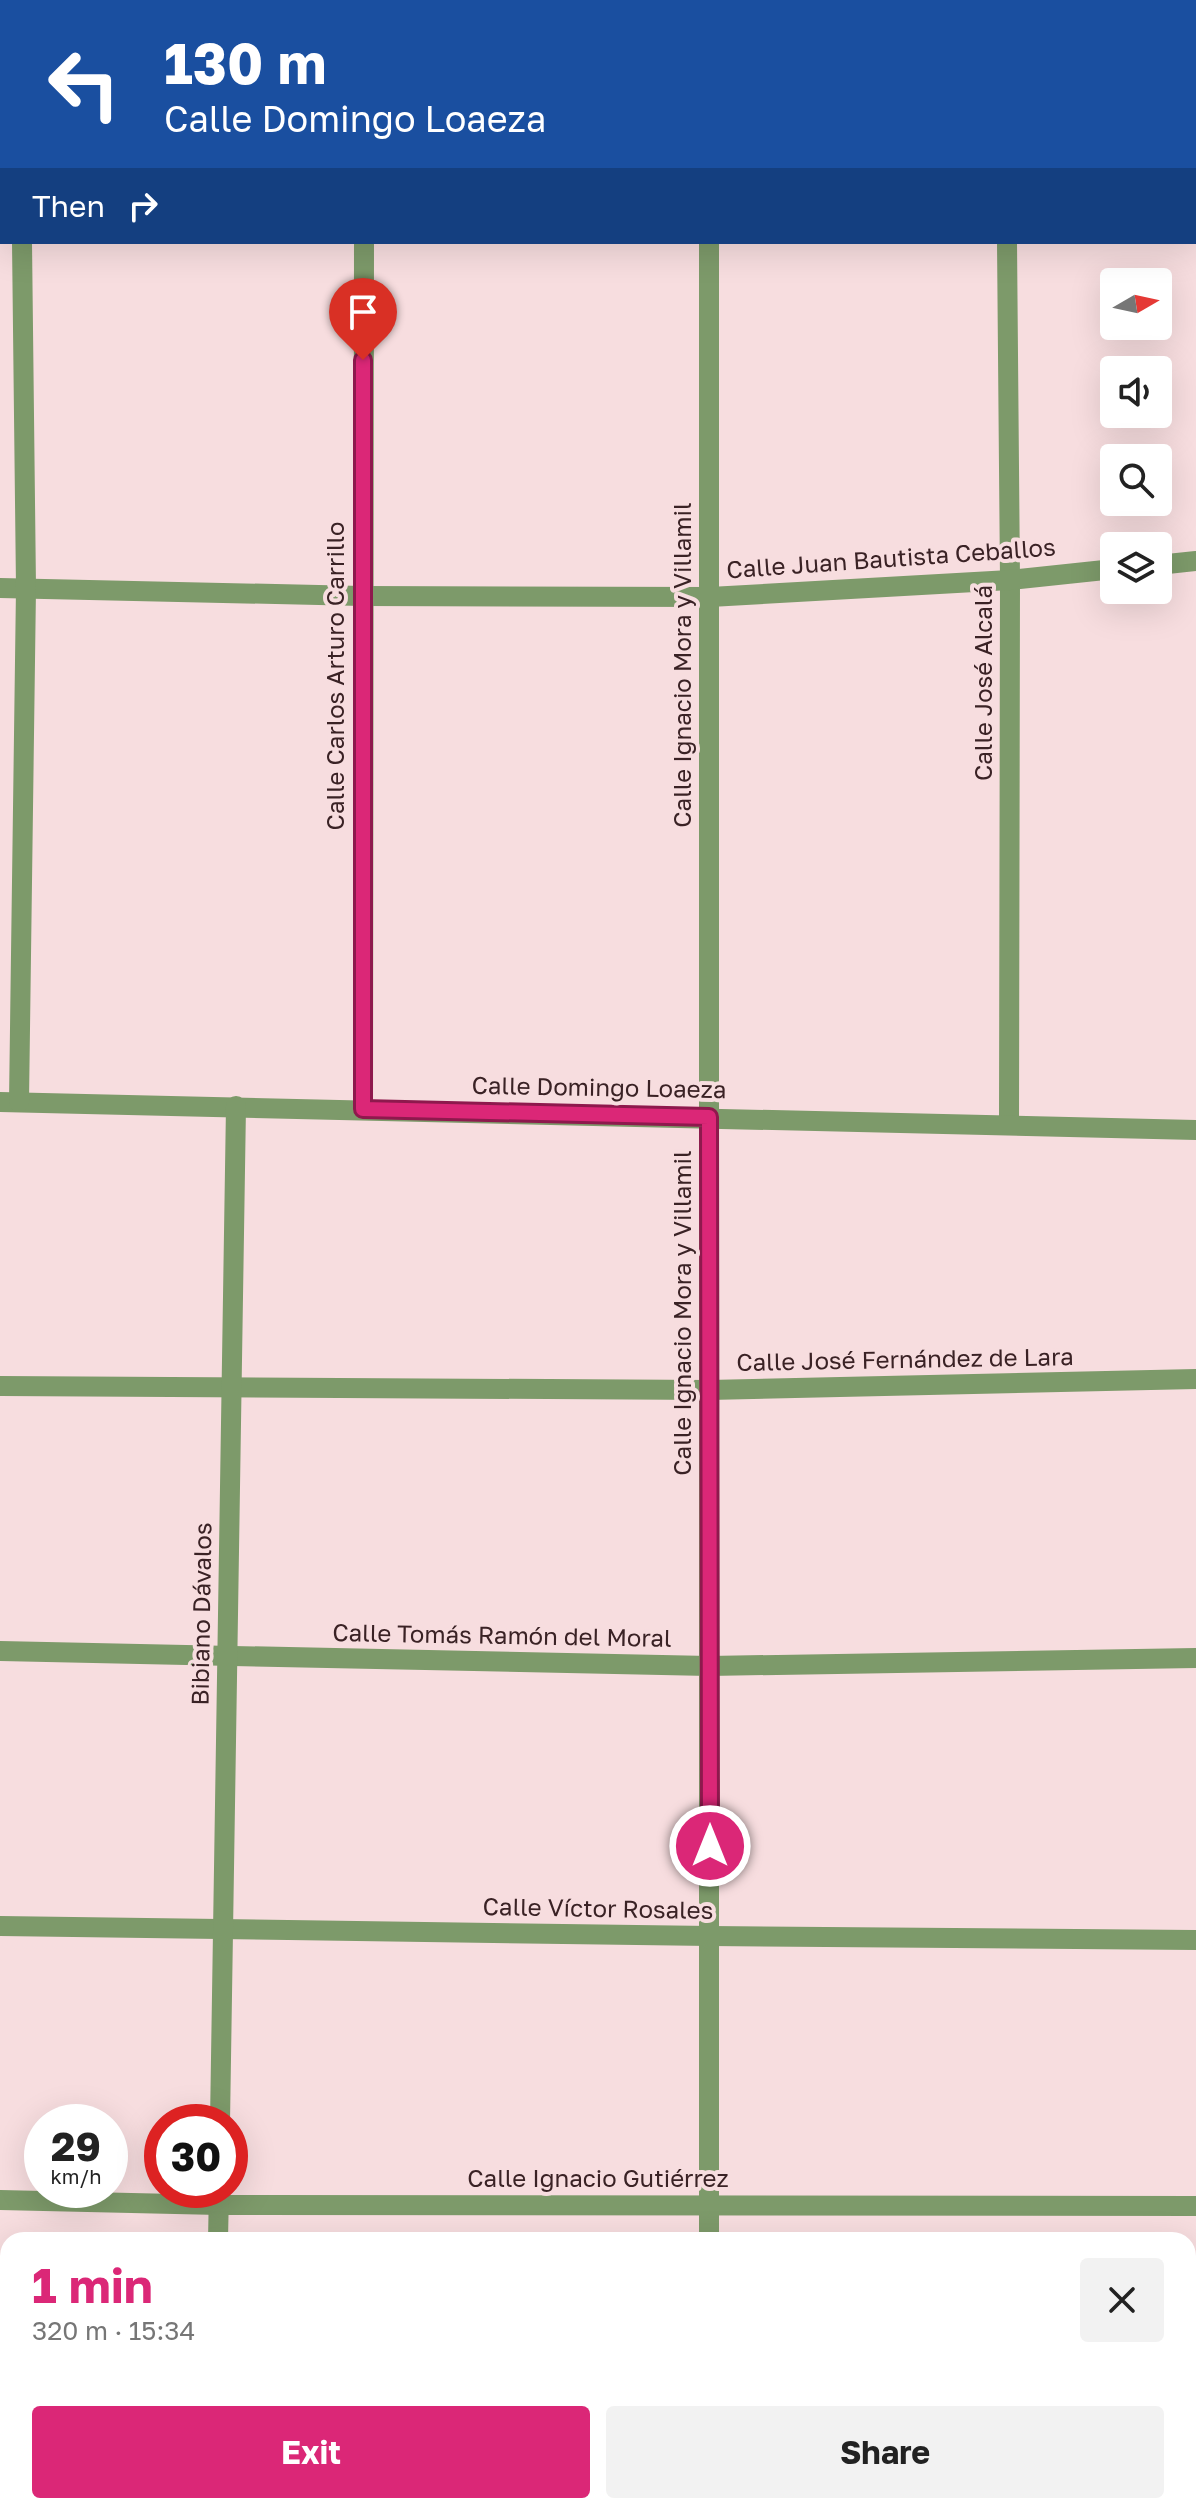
<!DOCTYPE html>
<html lang="en">
<head>
<meta charset="utf-8">
<style>
	body { margin:0; font-family:"Golos Text",sans-serif; background:#f2f2f2; color:#222; height:100vh; display:flex; flex-direction:column; font-size:30px; white-space:nowrap }
	* { box-sizing:border-box; margin:0 }
	p { font-size:26px; color:#767676 }
	.icon { flex:none; width:44px; height:44px; fill:none; stroke:currentColor; stroke-width:2; stroke-linecap:round; stroke-linejoin:round }
	.map { position:relative; flex:1; overflow:hidden }
	.drawer { position:absolute; left:0px; top:2232px; width:1196px; height:282px; display:flex; flex-direction:column; background:#fff; border-radius:24px 24px 0 0; box-shadow:0 8px 32px #0002 }
	.drawer>* { flex:none }
	.guide { position:absolute; left:0px; top:0px; width:1196px; height:244px; box-shadow:0 8px 32px #0002; background:#1a4fa0; color:#fff; overflow:hidden }
	.needle { width:52px; rotate:81deg }
	.fabs { position:absolute; left:1100px; top:268px; display:grid; gap:16px }
	.fabs a { display:grid; place-items:center; width:72px; height:72px; border-radius:8px; background:#fff; box-shadow:0 8px 32px #0002; font-size:40px }
	.speed { position:absolute; left:24px; top:2104px; display:flex; gap:16px; font-size:40px; font-weight:700; text-align:center }
	.speed>* { display:grid; place-content:center; width:104px; height:104px; border-radius:50%; background:#fff; box-shadow:0 8px 32px #0002; line-height:1 }
	.speed small { font-size:20px; font-weight:400 }
	.speed .limit { border:12px solid #d22; background:#fff; color:#111 }
	.pin { position:absolute; display:grid; place-items:center; width:68px; height:68px; color:#fff; margin:-82px -34px; border-radius:50% 50% 50% 0; rotate:-45deg; box-shadow:0 0 8px #0007 }
	.pin .icon { rotate:45deg }
	.me { position:absolute; width:88px; margin:-44px; rotate:0deg; stroke-linejoin:round; filter:drop-shadow(0 0 6px #0008) }
	.turn { display:flex; align-items:center; gap:28px; height:168px; padding:0 32px; font-size:36px }
	.turn .icon { width:104px; height:104px; stroke-width:2.5 }
	.turn b { display:block; font-size:56px; line-height:68px }
	.then { display:flex; align-items:center; height:76px; padding:0 32px; background:#0003; gap:16px; font-size:30px }
	.round { display:grid; place-items:center; flex:none; width:84px; height:84px; border-radius:8px; background:#f2f2f2 }
	.summary { display:flex; align-items:center; justify-content:space-between; height:136px; padding:0 32px }
	h1 { font-size:48px; font-weight:700; line-height:60px; color:#db2777 }
	.button { display:flex; gap:16px; margin-top:auto; padding:16px 32px }
	.button a { flex:1; height:92px; border-radius:8px; background:#db2777; color:#fff; font-size:32px; font-weight:700; line-height:92px; text-align:center }
	.button a+a { background:#f2f2f2; color:#222 }
	.map>svg:first-child { display:block }
	.lines { fill:none; stroke-linecap:round; stroke-linejoin:round }
	.minor { stroke:#7d9a6a; stroke-width:20 }
	.route-casing { stroke:#8e194d; stroke-width:20 }
	.route { stroke:#db2777; stroke-width:14 }
	.labels { text-anchor:middle; stroke-width:8; stroke-linejoin:round; paint-order:stroke }
	.street-label { font-size:24px; fill:#3a2225; stroke:#f7dddf }
</style>
</head>
<body>
<div class="map">
<svg width="1196" height="2513" viewBox="0 0 1196 2513">
	<rect width="100%" height="100%" fill="#f7dddf"/>
	<g class="lines">
		<g class="minor">
			<path d="M20 2V0"/>
			<path d="M365 2V0"/>
			<path d="M709 2V0"/>
			<path d="M1004 2V0"/>
			<path d="M1194 35H1196"/>
			<path d="M0 38H2"/>
			<path d="M1007 242 1010 580 1009 1124"/>
			<path d="M1158 565 1196 561"/>
			<path d="M0 588 362 596 710 597 1010 580 1114 569"/>
			<path d="M0 1102 1196 1130"/>
			<path d="M19 1102 26 588 22 242"/>
			<path d="M363 1109 364 242"/>
			<path d="M0 1386 709 1390 1196 1379"/>
			<path d="M0 1651 709 1666 1196 1658"/>
			<path d="M0 1926 710 1936 1196 1940"/>
			<path d="M220 2122 236 1106"/>
			<path d="M0 2200 219 2205 1196 2206"/>
			<path d="M218 2240 219 2190"/>
			<path d="M709 2240V242"/>
			<path d="M1188 2307 1196 2282"/>
			<path d="M1188 2465H1196"/>
			<path d="M0 2472H8"/>
			<path d="M709 2506V2513"/>
			<path d="M214 2513V2506"/>
			<path d="M1124 2513 1126 2506"/>
		</g>
	</g>
	<g class="lines">
		<g class="route-casing">
			<path id="route" d="M363 360V1109L709 1117 710 1846"/>
		</g>
		<use href="#route" class="route"/>
	</g>
	<g class="labels">
		<g class="street-label">
			<text transform="translate(891 559) rotate(-4)" y="8">Calle Juan Bautista Ceballos</text>
			<text transform="translate(683 665) rotate(-90)" y="8">Calle Ignacio Mora y Villamil</text>
			<text transform="translate(336 676) rotate(-90)" y="8">Calle Carlos Arturo Carrillo</text>
			<text transform="translate(984 683) rotate(-90)" y="8">Calle José Alcalá</text>
			<text transform="translate(599 1088) rotate(1)" y="8">Calle Domingo Loaeza</text>
			<text transform="translate(683 1313) rotate(-90)" y="8">Calle Ignacio Mora y Villamil</text>
			<text transform="translate(905 1360) rotate(-1)" y="8">Calle José Fernández de Lara</text>
			<text transform="translate(202 1614) rotate(-89)" y="8">Bibiano Dávalos</text>
			<text transform="translate(502 1636) rotate(1)" y="8">Calle Tomás Ramón del Moral</text>
			<text transform="translate(598 1909) rotate(1)" y="8">Calle Víctor Rosales</text>
			<text x="598" y="2187">Calle Ignacio Gutiérrez</text>
		</g>
	</g>
</svg>
<div class="fabs">
<a><svg class="needle" viewBox="-14 -14 28 28"><path d="M0-13l5 13h-10z" fill="#e53935"/><path d="M0 13l5-13h-10z" fill="#767676"/></svg></a>
<a><svg class="icon" aria-label="sound" viewBox="0 0 24 24"><path d="M4 9h4l5-4v14l-5-4H4zM17 9q2 3 0 6"/></svg></a>
<a><svg class="icon" aria-label="search" viewBox="0 0 24 24"><circle cx="10" cy="10" r="6"/><path d="M15 15l6 6"/></svg></a>
<a><svg class="icon" aria-label="layers" viewBox="0 0 24 24"><path d="M12 4l9 5-9 5-9-5zM3 14l9 5 9-5"/></svg></a>
</div>
<div class="speed"><div>29<small>km/h</small></div><div class="limit">30</div></div>
<div class="pin" style="left:363px;top:360px;background:#d93025"><svg class="icon" aria-label="arrive" viewBox="0 0 24 24"><path d="M6 21V4h12l-3 4 3 4H6"/></svg></div>
<svg class="me" style="left:710px;top:1846px" viewBox="-20 -20 40 40"><circle r="17" fill="#db2777" stroke="#fff" stroke-width="3"/><path d="M0-11L8 9 0 5-8 9z" fill="#fff"/></svg>
<div class="guide">
<div class="turn"><svg class="icon" aria-label="left" viewBox="0 0 24 24"><path d="M17 20v-9H6M10 6l-5 5 5 5"/></svg><div><b>130 m</b>Calle Domingo Loaeza</div></div>
<div class="then">Then<svg class="icon" aria-label="right" viewBox="0 0 24 24"><path d="M7 20v-9h11M14 6l5 5-5 5"/></svg></div>
</div>
<section class="drawer">
<div class="summary"><div><h1>1 min</h1><p>320 m · 15:34</p></div><a class="round"><svg class="icon" aria-label="close" viewBox="0 0 24 24"><path d="M6 6l12 12M18 6L6 18"/></svg></a></div>
<div class="button"><a>Exit</a><a>Share</a></div>
</section>
</div>
</body>
</html>
